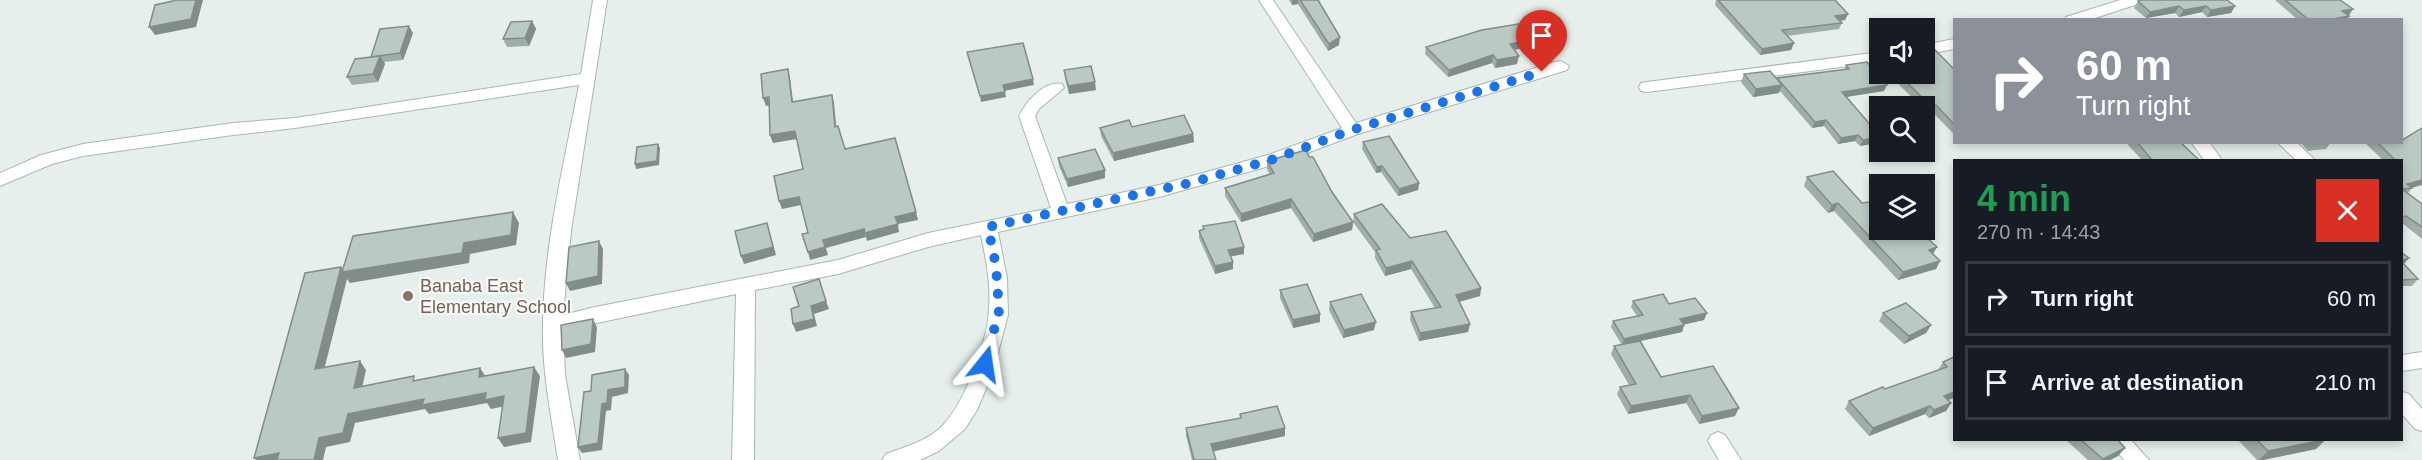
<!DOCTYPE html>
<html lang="en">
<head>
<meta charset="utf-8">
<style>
	body { margin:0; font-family:Arial,sans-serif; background:#242831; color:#f1f3f6; height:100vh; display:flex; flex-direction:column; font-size:22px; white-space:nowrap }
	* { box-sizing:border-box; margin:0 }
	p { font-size:20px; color:#9ea1a6 }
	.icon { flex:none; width:33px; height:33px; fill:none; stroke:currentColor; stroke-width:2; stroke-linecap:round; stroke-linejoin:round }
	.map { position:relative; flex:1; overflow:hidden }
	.side { position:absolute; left:1953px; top:159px; width:450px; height:282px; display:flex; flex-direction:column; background:#171b24; border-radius:0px; box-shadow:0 3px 9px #0003 }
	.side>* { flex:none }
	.guide { position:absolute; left:1953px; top:18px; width:450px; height:126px; border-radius:0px; box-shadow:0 3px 9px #0003; background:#8c9099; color:#fff; overflow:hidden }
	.fabs { position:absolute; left:1869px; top:18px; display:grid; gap:12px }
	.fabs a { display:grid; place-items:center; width:66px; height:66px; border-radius:0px; background:#171b24; box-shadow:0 3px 9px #0003; font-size:30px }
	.pin { position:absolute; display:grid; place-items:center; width:51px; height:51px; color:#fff; margin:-62px -26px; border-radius:50% 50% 50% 0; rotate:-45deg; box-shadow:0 0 6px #0007 }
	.pin .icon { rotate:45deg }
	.me { position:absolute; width:66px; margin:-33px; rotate:15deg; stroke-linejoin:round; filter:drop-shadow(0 0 4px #0008) }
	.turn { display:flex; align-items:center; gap:21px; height:126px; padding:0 24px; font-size:27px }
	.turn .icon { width:78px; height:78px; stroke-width:2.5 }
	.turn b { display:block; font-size:42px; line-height:51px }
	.round { display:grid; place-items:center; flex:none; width:63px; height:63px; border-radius:0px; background:#242831 }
	.headline { display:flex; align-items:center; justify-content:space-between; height:102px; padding:0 24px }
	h1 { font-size:36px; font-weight:700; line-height:45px; color:#1e9e55 }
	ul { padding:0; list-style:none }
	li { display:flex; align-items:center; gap:18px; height:75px; margin:0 12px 9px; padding:0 12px; border:3px solid #363941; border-radius:0px }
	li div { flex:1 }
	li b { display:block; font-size:22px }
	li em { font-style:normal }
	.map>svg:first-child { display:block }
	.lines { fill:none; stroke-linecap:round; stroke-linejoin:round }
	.minor-casing { stroke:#a8b7b2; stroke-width:2 }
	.minor { fill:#fff; fill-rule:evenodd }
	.wall { fill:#a1ada8 }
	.shaded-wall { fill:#838d88 }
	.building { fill:#bbc9c3; stroke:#838d88; stroke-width:1.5 }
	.route { stroke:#1a73e8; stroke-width:10; stroke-dasharray:0 18 }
	.education-dot { fill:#8d6e63; stroke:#f7fbf9; stroke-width:2 }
	.labels { text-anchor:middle; stroke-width:4.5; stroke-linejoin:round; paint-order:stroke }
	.education-label { font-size:18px; fill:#785e54; stroke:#f7fbf9; text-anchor:start }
</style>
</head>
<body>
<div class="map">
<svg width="2422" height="460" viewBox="0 0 2422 460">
	<rect width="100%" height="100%" fill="#e6efeb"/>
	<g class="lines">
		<g class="minor-casing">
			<g id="minor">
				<path d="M593 0H607L571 231 563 315 595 307 838 260 928 233 1051 208 1019 116C1026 102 1044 80 1062 84L1064 88 1039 109 1035 116 1067 204 1159 185 1268 155 1342 128 1259 0H1273L1356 123 1555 62 1561 61 1569 66 1567 70 1358 134 1280 163 1159 197 998 232 1007 278 1008 315 992 375 977 410 965 429 939 451 920 460H882L886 454C904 447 924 442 939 429 964 407 988 341 989 308 991 284 986 259 981 235L928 247 838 274 755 290 754 460H732L736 294 563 330 565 375 580 460H558C552 421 544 382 543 342 541 256 563 169 579 85L295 128 233 135 83 156 52 164 0 186V173L41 155 83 144 233 123 295 118 581 74Z"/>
				<path d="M2120 0H2143L2141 3 2089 20H2064L2066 17Z"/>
				<path d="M1954 39V49L1924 55V45Z"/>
				<path d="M1880 52V62L1647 92 1641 91 1639 87 1641 83 1647 82Z"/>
				<path d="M2191 142H2209L2222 160H2204Z"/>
				<path d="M2277 142H2296L2315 160H2296Z"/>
				<path d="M2422 352V368L2402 371V355Z"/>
				<path d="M2402 392 2409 394 2422 409V431L2415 429 2402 414Z"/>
				<path d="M1718 432 1725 435 1741 460H1719L1708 441 1711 435Z"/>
				<path d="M2108 440H2131L2149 460H2124Z"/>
			</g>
		</g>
		<use href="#minor" class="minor"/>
	</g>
	<g class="wall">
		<path d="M1289 0H1318L1339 45 1328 51 1298 4 1292 5Z"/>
		<path d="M1716 0H1835L1848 14 1845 20 1840 21 1842 23 1839 29 1787 36 1794 43 1791 50 1760 55 1715 5Z"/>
		<path d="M2275 0H2340L2353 9 2347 20H2298Z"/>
		<path d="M2138 1 2235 6 2231 13 2207 17 2202 12 2179 17 2175 13 2146 18 2134 8Z"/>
		<path d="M532 21 536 29 529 46 507 47 503 39Z"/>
		<path d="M413 33 403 60 384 62 385 64 378 82 352 85 347 77 371 57Z"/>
		<path d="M1548 36 1546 43 1514 50 1517 64 1495 68 1492 63 1448 77 1425 54 1426 47Z"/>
		<path d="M1926 50 1954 69V134L1932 112 1927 113 1924 110V106H1921L1892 78 1894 74H1924Z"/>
		<path d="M1846 65 1884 91 1846 97 1877 143 1860 146 1855 141 1838 144 1824 126 1812 128 1780 91 1779 93 1753 97 1741 82 1744 74 1777 79 1844 70Z"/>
		<path d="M1064 70 1096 90 1069 94 1065 78Z"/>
		<path d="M1100 128 1193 134 1194 142 1114 161 1101 136Z"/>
		<path d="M1363 142 1419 183 1418 190 1398 196 1381 172 1376 173 1362 149Z"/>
		<path d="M2129 142H2180L2199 160H2142L2128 145Z"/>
		<path d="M2300 142H2331L2326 149 2308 151Z"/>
		<path d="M2364 142H2402L2412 188 2407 194 2422 204V239L2402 223V160H2383Z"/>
		<path d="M1309 157 1353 222 1352 230 1313 242 1291 208 1241 222 1225 196V188L1270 175 1267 169V161Z"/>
		<path d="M1058 158 1105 170V178L1068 187 1059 166Z"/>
		<path d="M1807 177 1862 203 1897 232 1937 247 1933 254 1940 261 1936 269 1898 280 1834 211 1828 213 1804 186Z"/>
		<path d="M1354 214 1410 238 1481 288 1480 296 1459 302 1470 324 1468 332 1419 341 1410 320 1411 312 1435 308 1411 269 1385 276 1375 258V252L1353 222Z"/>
		<path d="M1203 226 1244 247V254L1231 256 1233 269 1215 274 1199 238V231L1203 230Z"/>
		<path d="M2402 253 2409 258 2403 264 2418 279 2412 286H2402Z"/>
		<path d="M1280 290 1320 314V322L1293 328 1280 298Z"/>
		<path d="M1633 301 1669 304 1704 320 1684 324V325L1682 332 1640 341 1661 377 1735 416 1699 424 1686 403 1628 414 1617 394 1620 387 1629 385 1611 354 1614 346 1622 345 1611 327 1613 321 1637 316 1631 307Z"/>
		<path d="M1330 302 1374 330 1343 338 1329 310Z"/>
		<path d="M1883 313 1931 325 1926 333 1904 344 1879 321Z"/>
		<path d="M1954 357V398L1948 400 1951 403 1946 411 1929 418 1925 414 1869 436 1845 409 1849 401 1938 370 1943 362Z"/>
		<path d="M1240 414 1285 428V436L1213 451 1216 460H1192L1186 436V428L1240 418Z"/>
		<path d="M2066 440H2118L2125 448 2118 456 2110 460H2088Z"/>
		<path d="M2238 440H2325L2316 449 2263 460H2257Z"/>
	</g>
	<g class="shaded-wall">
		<path d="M196 0H203L196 27 155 35 149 27Z"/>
		<path d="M1292 0H1298V4L1292 5Z"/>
		<path d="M2179 6 2175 13 2146 18 2150 12Z"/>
		<path d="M2206 6 2202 12 2179 17 2184 10Z"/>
		<path d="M2235 6 2231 13 2207 17 2211 10Z"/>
		<path d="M2353 9 2348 15 2342 11Z"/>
		<path d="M1848 14 1845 20 1832 22 1835 16Z"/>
		<path d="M2349 16 2347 20H2329Z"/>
		<path d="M532 21 536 29 529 46 525 38Z"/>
		<path d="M409 26 413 33 403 60 400 53Z"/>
		<path d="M1548 36 1546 43 1509 51 1510 44Z"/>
		<path d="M1340 37 1339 45 1328 51 1329 44Z"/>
		<path d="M1794 43 1791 50 1760 55 1762 49Z"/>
		<path d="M1493 55 1492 63 1448 77 1449 70Z"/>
		<path d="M380 56 385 64 378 82 373 74Z"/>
		<path d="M1519 56 1517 64 1495 68 1497 60Z"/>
		<path d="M788 69 790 77 794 110 792 102Z"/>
		<path d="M1033 79 1034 85 1004 91 1003 85Z"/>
		<path d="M1095 82 1096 90 1069 94 1068 86Z"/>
		<path d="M1782 85 1779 93 1753 97 1756 89Z"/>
		<path d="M1887 85 1884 91 1839 98 1842 92Z"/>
		<path d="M1005 92 1006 97 981 102 980 96Z"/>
		<path d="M832 95 834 103 837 135 835 127Z"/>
		<path d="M769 97 772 105 766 106 763 98Z"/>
		<path d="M1936 105 1932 112 1927 113 1931 106Z"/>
		<path d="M1826 120 1824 126 1812 128 1815 122Z"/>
		<path d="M795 131 797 139 773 143 770 135Z"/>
		<path d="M1193 134 1194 142 1114 161 1113 153Z"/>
		<path d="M1858 135 1855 141 1838 144 1841 138Z"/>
		<path d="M1880 137 1877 143 1860 146 1863 140Z"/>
		<path d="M658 144 660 148 659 165 636 169 635 164Z"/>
		<path d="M1382 166 1381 172 1376 173 1377 167Z"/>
		<path d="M1105 170V178L1068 187 1067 179Z"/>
		<path d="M2422 180V185L2408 189 2407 184Z"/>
		<path d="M1419 183 1418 190 1398 196 1399 189Z"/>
		<path d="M799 197 801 205 782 209 779 201Z"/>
		<path d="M1291 199V208L1241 222V214Z"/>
		<path d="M1838 203 1834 211 1828 213 1832 205Z"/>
		<path d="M513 212 519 223 516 245 470 254 469 263 350 283 347 279 322 378 315 369 341 267 345 272 464 243Z"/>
		<path d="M916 212 918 220 898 224 899 232 867 241 865 233 895 217Z"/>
		<path d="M1353 222 1352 230 1313 242 1314 234Z"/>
		<path d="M767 223 776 255 744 264 741 256Z"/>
		<path d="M864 229 866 237 826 248 828 255 810 260 808 252 823 240Z"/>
		<path d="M599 241 603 249 602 284 570 291 566 283Z"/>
		<path d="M1244 247V254L1228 257V250Z"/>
		<path d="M1937 247 1932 255 1929 250Z"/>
		<path d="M2409 258 2403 265H2402V260Z"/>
		<path d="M1412 261 1411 269 1385 276 1386 268Z"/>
		<path d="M1940 261 1936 269 1898 280 1903 272Z"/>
		<path d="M1233 262V269L1215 274V266Z"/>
		<path d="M1481 288 1480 296 1454 303 1456 295Z"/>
		<path d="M826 301 829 309 814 314 817 326 796 332 793 324 811 306Z"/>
		<path d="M1707 313 1704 320 1678 326 1680 319Z"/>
		<path d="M1320 314V322L1293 328V320Z"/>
		<path d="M593 319 597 327 595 352 566 358 562 350Z"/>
		<path d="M1376 322 1374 330 1343 338 1344 330Z"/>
		<path d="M1470 324 1468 332 1419 341 1420 333Z"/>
		<path d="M1684 325 1682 332 1622 345 1624 339Z"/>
		<path d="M1931 325 1926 333 1904 344 1909 336Z"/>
		<path d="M360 361 366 370 360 397 354 388Z"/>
		<path d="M534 367 540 376 531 442 504 447 498 438Z"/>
		<path d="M480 368 486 377H479Z"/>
		<path d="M625 369 629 375 628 393 612 397 611 410 606 411 602 450 582 453 578 447 602 404 608 390Z"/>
		<path d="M1954 392V398L1939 403 1944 396Z"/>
		<path d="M486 393 504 396 510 405 491 409 487 403 429 414 425 409 355 423 350 442 326 447 323 460H314L319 438 348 414 424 399Z"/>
		<path d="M1690 395 1686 403 1628 414 1631 406Z"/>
		<path d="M1951 403 1946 411 1929 418 1934 410Z"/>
		<path d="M1930 406 1925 414 1869 436 1873 428Z"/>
		<path d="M1739 408 1735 416 1699 424 1702 416Z"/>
		<path d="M1285 428V436L1211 452V444Z"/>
		<path d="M2323 440H2325L2316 449 2263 460H2259L2268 451Z"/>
		<path d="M2125 448 2118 456 2110 460H2102Z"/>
		<path d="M279 453 286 460H256L254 458Z"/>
	</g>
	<g class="building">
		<path d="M174 0H196L191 19 149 27 155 5 173 1Z"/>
		<path d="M1300 0H1318L1340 37 1329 44Z"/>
		<path d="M1718 0H1835L1848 14 1835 16 1842 23 1782 30 1794 43 1762 49Z"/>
		<path d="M2141 0H2227L2235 6 2211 10 2206 6 2184 10 2179 6 2150 12 2138 1Z"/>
		<path d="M2285 0H2340L2353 9 2342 11 2349 16 2329 20H2309Z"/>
		<path d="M532 21 525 38 503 39 511 22Z"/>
		<path d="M1536 21 1548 36 1510 44 1519 56 1497 60 1493 55 1449 70 1426 47 1482 30Z"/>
		<path d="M409 26 400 53 371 57 380 29Z"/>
		<path d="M1023 43 1033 79 1003 85 1005 92 980 96 967 52Z"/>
		<path d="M1924 46 1926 50 1934 49 1954 69V124L1936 105 1931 106 1898 74H1924Z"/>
		<path d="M380 56 373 74 347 77 355 59Z"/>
		<path d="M1867 62 1887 85 1842 92 1880 136V137L1863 140 1858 135 1841 138 1826 120 1815 122 1777 78 1849 69 1846 65Z"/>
		<path d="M1091 66 1095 82 1068 86 1064 70Z"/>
		<path d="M788 69 792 102 832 95 835 127 838 126 845 149 895 138 916 212 895 217 898 224 865 233 864 229 823 240 825 247 808 252 802 234 808 233 799 197 779 201 774 176 803 169 795 131 770 135 769 97 763 98 761 74Z"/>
		<path d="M1770 71 1782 85 1756 89 1744 74Z"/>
		<path d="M1184 115 1193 134 1113 153 1100 128 1129 120 1132 127Z"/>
		<path d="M2422 128V180L2407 184 2412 188 2402 189 2422 204V227L2406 216 2402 217V160H2395L2377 142H2402V140Z"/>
		<path d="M1389 136 1419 183 1399 189 1382 166 1377 167 1363 142Z"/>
		<path d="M2137 142H2180L2199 160H2146H2152Z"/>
		<path d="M658 144 657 161 635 164 637 147Z"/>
		<path d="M1095 149 1105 170 1067 179 1058 158Z"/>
		<path d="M1306 150 1309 157H1313L1332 192 1353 222 1314 234 1291 199 1241 214 1225 188 1274 173 1267 161Z"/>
		<path d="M1833 171 1862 203 1869 202 1880 213V230H1895L1897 232 1906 230H1918L1937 247 1929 250 1940 261 1903 272 1838 203 1832 205 1807 177Z"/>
		<path d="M1382 204 1410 238 1446 231 1481 288 1456 295 1470 324 1420 333 1411 312 1441 307 1412 261 1386 268 1376 250 1380 249 1354 214Z"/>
		<path d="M513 212 511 235 464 243 462 253 342 272 353 236Z"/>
		<path d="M1235 221 1244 247 1228 250 1233 262 1215 266 1199 231 1204 229 1203 226Z"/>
		<path d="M767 223 773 247 741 256 735 231Z"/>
		<path d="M599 241 598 276 566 283 569 247Z"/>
		<path d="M2402 253 2409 258 2402 260Z"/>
		<path d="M2402 262 2418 279 2402 280Z"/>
		<path d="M341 267 315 369 360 361 354 388 414 376 413 381 480 368 479 377 534 367 526 433 498 438 504 396 485 400 486 393 422 405 424 399 348 414 343 433 319 438 314 460H277L279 453 254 458 305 273Z"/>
		<path d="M819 279 826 301 811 306 814 319 793 324 791 309 799 306 793 287Z"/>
		<path d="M1307 284 1320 314 1293 320 1280 290Z"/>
		<path d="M1361 294 1376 322 1344 330 1330 302Z"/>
		<path d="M1663 294 1669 304 1695 298 1707 313 1680 319 1684 325 1624 339 1613 321 1643 315 1633 301Z"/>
		<path d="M1906 303 1931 325 1909 336 1883 313Z"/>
		<path d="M593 319 591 344 562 350 561 325Z"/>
		<path d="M1640 341 1661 377 1713 366 1739 408 1702 416 1690 395 1631 406 1620 387 1636 384 1614 346Z"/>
		<path d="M1954 357V392L1944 396 1951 403 1934 410 1930 406 1873 428 1849 401 1883 387 1885 389 1947 367 1943 362Z"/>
		<path d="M625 369V387L608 390 607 403 602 404 598 443 578 447 584 392 591 391 592 375Z"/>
		<path d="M1277 406 1285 428 1211 444 1216 460H1194L1186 428 1241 418 1240 414Z"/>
		<path d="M2081 440H2118L2125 448 2103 459Z"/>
		<path d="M2257 440H2323L2268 451Z"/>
	</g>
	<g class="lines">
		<path class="route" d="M985 364 999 311 996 266 988 227 1190 183 1274 159 1352 130 1542 72"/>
	</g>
	<circle class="education-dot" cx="408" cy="296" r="6"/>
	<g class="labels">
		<g class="education-label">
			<text x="420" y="292">Banaba East<tspan x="420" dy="21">Elementary School</tspan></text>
		</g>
	</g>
</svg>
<div class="fabs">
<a><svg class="icon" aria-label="sound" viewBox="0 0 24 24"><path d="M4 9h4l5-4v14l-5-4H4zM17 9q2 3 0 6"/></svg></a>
<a><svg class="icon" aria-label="search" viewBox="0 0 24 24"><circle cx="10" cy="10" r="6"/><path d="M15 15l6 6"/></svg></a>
<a><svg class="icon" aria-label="layers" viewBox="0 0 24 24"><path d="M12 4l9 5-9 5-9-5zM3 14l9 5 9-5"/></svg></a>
</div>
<div class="pin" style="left:1542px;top:72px;background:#d93025"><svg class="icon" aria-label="arrive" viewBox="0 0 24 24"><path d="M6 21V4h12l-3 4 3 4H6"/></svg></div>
<svg class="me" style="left:985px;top:364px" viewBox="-20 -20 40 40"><path d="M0-17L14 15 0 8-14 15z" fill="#1a73e8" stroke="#fff" stroke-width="4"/></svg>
<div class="guide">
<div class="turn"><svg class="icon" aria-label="right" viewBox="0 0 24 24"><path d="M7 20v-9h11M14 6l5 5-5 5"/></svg><div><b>60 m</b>Turn right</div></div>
</div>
<section class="side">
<div class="headline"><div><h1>4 min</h1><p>270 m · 14:43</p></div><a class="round" style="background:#d93025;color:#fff"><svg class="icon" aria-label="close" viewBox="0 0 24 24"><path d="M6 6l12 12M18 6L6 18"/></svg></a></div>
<ul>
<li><svg class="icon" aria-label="right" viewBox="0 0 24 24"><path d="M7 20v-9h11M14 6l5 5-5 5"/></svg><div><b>Turn right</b></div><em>60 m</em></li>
<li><svg class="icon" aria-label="arrive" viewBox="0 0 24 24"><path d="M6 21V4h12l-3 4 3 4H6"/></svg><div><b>Arrive at destination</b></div><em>210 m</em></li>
</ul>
</section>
</div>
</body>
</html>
